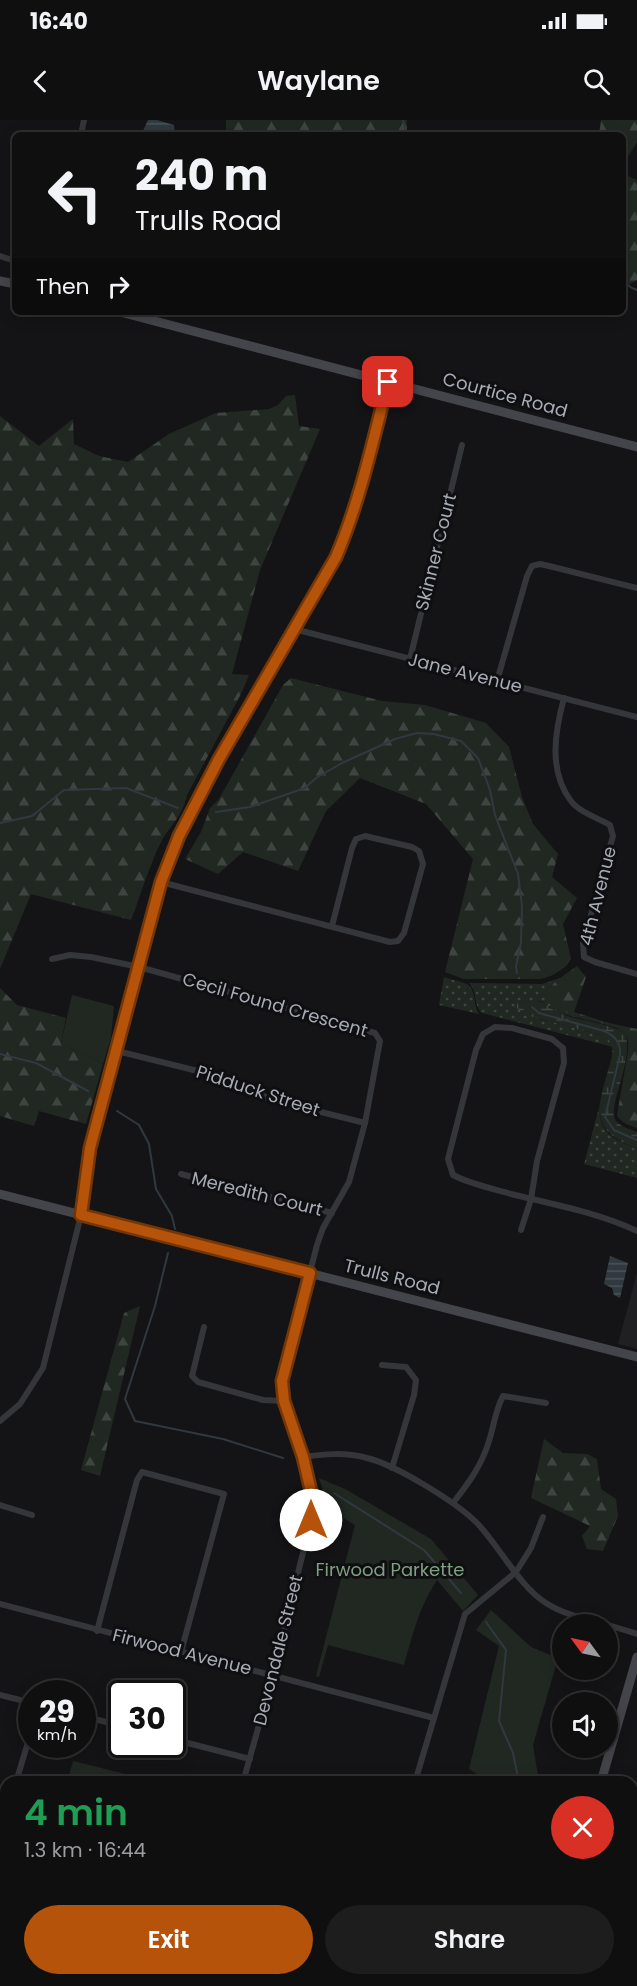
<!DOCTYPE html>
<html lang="en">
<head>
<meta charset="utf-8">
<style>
	body { margin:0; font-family:Poppins,sans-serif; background:#1d1d1e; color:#f1f3f6; height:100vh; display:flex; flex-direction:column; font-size:22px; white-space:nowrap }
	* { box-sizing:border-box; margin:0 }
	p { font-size:20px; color:#9b9c9f }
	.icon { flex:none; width:33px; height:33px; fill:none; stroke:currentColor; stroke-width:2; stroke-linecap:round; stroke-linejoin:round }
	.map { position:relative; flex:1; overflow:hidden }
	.side { position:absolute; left:0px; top:1656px; width:638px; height:210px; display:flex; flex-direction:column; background:#0f0f10; border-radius:18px 18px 0 0; box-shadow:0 3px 15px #0003,0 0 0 2px #2f2f30 }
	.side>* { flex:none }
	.banner { position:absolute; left:12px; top:12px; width:614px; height:183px; border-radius:9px; box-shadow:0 3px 15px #0003,0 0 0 2px #2f2f30; background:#0f0f10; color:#f1f3f6; overflow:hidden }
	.needle { width:39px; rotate:303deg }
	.tools { position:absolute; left:552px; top:1494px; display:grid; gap:12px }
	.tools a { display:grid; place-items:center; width:66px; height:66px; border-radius:50%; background:#0f0f10; box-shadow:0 3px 15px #0003,0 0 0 2px #2f2f30; font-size:30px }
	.speed { position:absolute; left:18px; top:1560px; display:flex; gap:12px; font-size:30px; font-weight:700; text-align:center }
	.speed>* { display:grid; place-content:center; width:78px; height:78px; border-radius:50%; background:#0f0f10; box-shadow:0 3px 15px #0003,0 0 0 2px #2f2f30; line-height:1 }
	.speed small { font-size:15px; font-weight:400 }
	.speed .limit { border:3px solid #111; border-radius:9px; background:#fff; color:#111 }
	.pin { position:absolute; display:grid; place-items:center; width:51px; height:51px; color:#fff; margin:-26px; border-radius:12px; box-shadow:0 3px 9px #0006 }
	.me { position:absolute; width:66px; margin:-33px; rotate:0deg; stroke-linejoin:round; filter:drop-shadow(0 0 4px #0008) }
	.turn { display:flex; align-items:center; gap:21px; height:126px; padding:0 24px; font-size:27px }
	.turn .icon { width:78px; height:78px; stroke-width:2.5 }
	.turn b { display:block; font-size:42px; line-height:51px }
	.then { display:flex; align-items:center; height:57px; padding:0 24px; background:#0003; gap:12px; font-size:22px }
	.round { display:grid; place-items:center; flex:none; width:63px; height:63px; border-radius:32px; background:#1d1d1e }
	.overview { display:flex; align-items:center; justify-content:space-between; height:102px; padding:0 24px }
	h1 { font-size:36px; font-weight:600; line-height:45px; color:#1e9e55 }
	.primary-button { display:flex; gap:12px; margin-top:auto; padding:12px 24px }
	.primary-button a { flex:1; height:69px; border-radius:36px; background:#b45309; color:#fff; font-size:24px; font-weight:600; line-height:69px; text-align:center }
	.primary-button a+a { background:#1d1d1e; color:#f1f3f6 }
	.status { display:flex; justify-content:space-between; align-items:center; height:42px; padding:0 30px; background:#0f0f10; direction:ltr }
	.status svg { height:16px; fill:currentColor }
	header { display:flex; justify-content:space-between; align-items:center; height:78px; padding:0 24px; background:#0f0f10; font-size:27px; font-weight:600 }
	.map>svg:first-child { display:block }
	.built { fill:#202023 }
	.grass { fill:url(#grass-dots) }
	.forest { fill:url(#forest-firs) }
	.wetland { fill:url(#wetland-marsh) }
	.park { fill:#212822 }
	.water { fill:url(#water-rules) }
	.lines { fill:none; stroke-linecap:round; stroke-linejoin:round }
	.stream { stroke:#30393f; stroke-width:2 }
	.street { stroke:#35363a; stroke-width:6 }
	.secondary { stroke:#44454a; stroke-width:9 }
	.route-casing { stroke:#753606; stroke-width:15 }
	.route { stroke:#b45309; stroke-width:10 }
	.labels { text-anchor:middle; stroke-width:6; stroke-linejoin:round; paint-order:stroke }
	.street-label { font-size:18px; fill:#a7abb5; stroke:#0f0f11 }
	.park-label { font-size:18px; fill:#7f9f82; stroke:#0f0f11 }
</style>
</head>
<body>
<div class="status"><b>16:40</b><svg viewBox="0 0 49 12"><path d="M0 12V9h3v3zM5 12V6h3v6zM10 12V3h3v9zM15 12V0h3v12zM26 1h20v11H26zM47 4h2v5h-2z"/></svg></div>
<header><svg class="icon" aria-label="back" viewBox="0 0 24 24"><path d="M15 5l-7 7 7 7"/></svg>Waylane<svg class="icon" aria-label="search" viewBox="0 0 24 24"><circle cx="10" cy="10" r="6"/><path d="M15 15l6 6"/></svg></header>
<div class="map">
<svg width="637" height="1866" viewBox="0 0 637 1866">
	<defs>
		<pattern id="grass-dots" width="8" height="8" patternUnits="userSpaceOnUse" patternTransform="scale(1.5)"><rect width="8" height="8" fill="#212822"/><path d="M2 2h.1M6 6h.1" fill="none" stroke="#3e4440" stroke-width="1.8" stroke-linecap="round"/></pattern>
		<pattern id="forest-firs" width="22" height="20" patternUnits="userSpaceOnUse" patternTransform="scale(1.5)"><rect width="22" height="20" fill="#212822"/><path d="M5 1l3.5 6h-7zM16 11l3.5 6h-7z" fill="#3e4440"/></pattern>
		<pattern id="wetland-marsh" width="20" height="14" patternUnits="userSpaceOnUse" patternTransform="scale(1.5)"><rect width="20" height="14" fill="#212822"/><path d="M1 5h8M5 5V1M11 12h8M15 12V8" fill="none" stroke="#3e4440"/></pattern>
		<pattern id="water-rules" width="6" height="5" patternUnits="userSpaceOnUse" patternTransform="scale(1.5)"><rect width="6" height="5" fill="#30393f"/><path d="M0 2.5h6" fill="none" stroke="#4b5358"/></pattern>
	</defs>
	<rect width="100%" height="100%" fill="#141416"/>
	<path class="built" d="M637 1153V1229L618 1224Z"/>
	<g class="grass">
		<path d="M577 846 550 867 574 895 604 904 559 893 541 881 518 882 541 900 549 901 603 916 610 920 613 927 482 893C473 885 478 872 469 863L542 864 560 858Z"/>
		<path d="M444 857C451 860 457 860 464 863 478 868 472 884 479 894L439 885Z"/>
		<path d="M600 984C597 1012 614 1020 637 1029V1058L584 1044Z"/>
	</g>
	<g class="forest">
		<rect x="226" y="0" width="181" height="15"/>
		<path d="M601 0H637V22L623 45 622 15H599Z"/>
		<path d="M623 54 637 60V160L627 166 622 162 623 113 626 106 623 104Z"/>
		<path d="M295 275 299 306 320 309 260 450 232 554 249 555 241 574 187 675C182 697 172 703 162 720 149 746 141 774 131 800L31 774 0 849V296L39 326 73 299 74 324 99 336 128 342 169 314 216 293 269 289 278 285 286 276Z"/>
		<path d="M291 558 382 581 425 585 486 603 509 627 522 677 533 704 558 734 552 757 577 778 563 804 571 839 565 847 553 855 541 859H464L445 852 473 739 426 684 360 658 326 691 298 751 243 732 218 754 185 739 201 712 210 688 219 679 283 565Z"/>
		<path d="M577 846 586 857 574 892 609 903 637 909V1008C629 1005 621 1003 617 995L628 932V921L625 913 617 908 574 895 546 881C544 865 566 856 577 846Z"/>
		<path d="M0 868 17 885 66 898 61 924 103 944 86 1004 39 991 34 1006 0 996Z"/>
		<path d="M140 1186 100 1356 81 1350 124 1193Z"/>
		<path d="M544 1319 563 1333 587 1334 597 1339 601 1369 616 1379 618 1396 603 1431 587 1429 582 1416 590 1406 531 1378Z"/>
	</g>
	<path class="wetland" d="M537 881C545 882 550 888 557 892 579 902 604 901 625 913 635 939 606 988 616 1001 621 1007 630 1009 637 1012V1029C582 1008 601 981 612 936 613 926 612 921 603 916L549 901C539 900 523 895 516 887L518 882Z"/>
	<g class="park">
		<path d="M72 875 114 886 111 918 103 944 61 924Z"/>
		<path d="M319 1358 345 1369 431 1419 478 1475 463 1491 437 1460C419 1488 413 1513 404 1545L328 1525 319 1557 316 1556 355 1405 323 1386 322 1367Z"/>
		<path d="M491 1490 531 1527 558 1538 533 1625 539 1662H476L478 1655 469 1649 499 1526 476 1510Z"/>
		<path d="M73 1641 157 1662H67Z"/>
	</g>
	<g class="water">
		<path d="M148 0H157L174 5 175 15H143L142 13Z"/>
		<path d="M610 1136 628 1143 620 1178 614 1175 612 1168 604 1164Z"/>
	</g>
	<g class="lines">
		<g class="stream">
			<path d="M403 0 407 15"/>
			<path d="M622 161 632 168 637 170"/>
			<path d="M216 692 250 687 305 668 316 658 342 643 395 619 417 613 434 614 461 621 478 638 490 670 495 695 518 754 522 786 521 822 516 847 517 853"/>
			<path d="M0 703 32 696 64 670 126 668 178 688"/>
			<path d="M532 887 539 893 604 911C615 916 621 922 620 935L605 997 614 1010 637 1020"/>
			<path d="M0 934 36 943 88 971"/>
			<path d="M117 991 139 1005 149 1024 156 1069 172 1096 175 1109"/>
			<path d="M168 1133 155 1186 125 1279 135 1301 223 1319 283 1338"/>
			<path d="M334 1373 424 1430 461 1473"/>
			<path d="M486 1502 506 1530 499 1601 513 1633 519 1662"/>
			<path d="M500 1866 502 1860"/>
		</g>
		<g class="street">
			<path d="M81 15 84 0"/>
			<path d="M0 136 15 141"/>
			<path d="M294 509 637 597"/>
			<path d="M410 539 462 325"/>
			<path d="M497 561 527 456 532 446 540 444 549 446 637 468"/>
			<path d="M564 578C555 611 548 651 571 681 579 692 598 698 610 705L613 716 583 823 584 837 595 842 637 854"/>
			<path d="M161 762 390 822 398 821 404 813 423 744 419 731 412 727 365 716 356 719 352 728 332 806"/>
			<path d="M52 839 70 835 91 837 139 847 375 913 380 921 365 1003 349 1062 323 1108 317 1125 282 1261 284 1281 303 1337 313 1380 311 1400 273 1555 243 1662"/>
			<path d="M117 931 238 961 269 979 365 1003"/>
			<path d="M181 1054 332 1093"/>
			<path d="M521 1110 531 1079 537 1041 564 943 563 928 552 919 512 908 495 907 483 914 476 930 448 1039 453 1055C473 1065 494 1069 515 1075 557 1085 598 1093 637 1111"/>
			<path d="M204 1207 192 1256 198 1262 263 1280 284 1281"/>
			<path d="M382 1245 406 1247 416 1260 414 1275 392 1348"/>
			<path d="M0 1301 20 1284 43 1248 81 1095 90 1028 161 762 179 716 219 639 336 437C360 381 373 321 388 262"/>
			<path d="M303 1337C324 1334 345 1332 367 1338 396 1345 456 1382 477 1403 499 1426 520 1467 546 1483 564 1495 587 1499 607 1504"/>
			<path d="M453 1383C468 1364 482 1345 489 1321 494 1306 495 1291 503 1276L546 1283"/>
			<path d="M0 1385 32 1395"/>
			<path d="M0 1484 434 1598"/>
			<path d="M608 1505 637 1514"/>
			<path d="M97 1511 137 1360 142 1352 224 1374 181 1532"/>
			<path d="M0 1575 32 1583"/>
			<path d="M82 1596 122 1606"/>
			<path d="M172 1619 250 1639"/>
			<path d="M16 1662 32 1609"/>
			<path d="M415 1662 465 1494 516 1452 531 1428 543 1397"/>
			<path d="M0 1715 6 1695"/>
			<path d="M0 1807 6 1809"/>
			<path d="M632 1858 637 1859"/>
			<path d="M146 1866V1860"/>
			<path d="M239 1866 240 1860"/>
			<path d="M421 1866 424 1860"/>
		</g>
		<g class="secondary">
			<path d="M0 161 15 164"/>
			<path d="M120 192 637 327"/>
			<path d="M0 1074 637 1237"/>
			<path d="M601 1662 637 1537"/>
			<path d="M543 1866 544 1860"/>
		</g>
	</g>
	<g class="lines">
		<g class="route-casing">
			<path id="route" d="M311 1400 313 1380 303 1337 284 1281 282 1261 310 1153 81 1095 90 1028 161 762 179 716 219 639 336 437C360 381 373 321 388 262"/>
		</g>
		<use href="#route" class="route"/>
	</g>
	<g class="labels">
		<g class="street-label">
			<text transform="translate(505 275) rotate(15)" y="6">Courtice Road</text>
			<text transform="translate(436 432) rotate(-76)" y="6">Skinner Court</text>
			<text transform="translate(465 553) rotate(14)" y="6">Jane Avenue</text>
			<text transform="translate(598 776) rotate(-76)" y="6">4th Avenue</text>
			<text transform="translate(275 885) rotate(16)" y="6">Cecil Found Crescent</text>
			<text transform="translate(258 971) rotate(18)" y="6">Pidduck Street</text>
			<text transform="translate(257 1074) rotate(14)" y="6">Meredith Court</text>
			<text transform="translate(392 1157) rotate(14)" y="6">Trulls Road</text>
			<text transform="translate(278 1530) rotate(-76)" y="6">Devondale Street</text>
			<text transform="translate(182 1532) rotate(14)" y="6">Firwood Avenue</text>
		</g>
		<g class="park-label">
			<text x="390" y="1456">Firwood Parkette</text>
		</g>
	</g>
</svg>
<div class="tools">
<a><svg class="needle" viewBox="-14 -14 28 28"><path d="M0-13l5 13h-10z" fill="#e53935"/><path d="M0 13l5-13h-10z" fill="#9b9c9f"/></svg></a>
<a><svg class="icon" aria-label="sound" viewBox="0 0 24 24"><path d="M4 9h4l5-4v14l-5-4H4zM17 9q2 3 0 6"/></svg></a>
</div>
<div class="speed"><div>29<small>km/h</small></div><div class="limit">30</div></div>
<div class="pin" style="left:388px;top:262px;background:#d93025"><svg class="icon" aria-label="arrive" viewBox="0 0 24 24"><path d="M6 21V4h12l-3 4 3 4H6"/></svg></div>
<svg class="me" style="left:311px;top:1400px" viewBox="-20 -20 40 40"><circle r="19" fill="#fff"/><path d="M0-13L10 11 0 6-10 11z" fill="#b45309"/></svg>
<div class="banner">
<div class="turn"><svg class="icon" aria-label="left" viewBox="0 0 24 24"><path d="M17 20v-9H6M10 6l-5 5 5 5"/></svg><div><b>240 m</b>Trulls Road</div></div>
<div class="then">Then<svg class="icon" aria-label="right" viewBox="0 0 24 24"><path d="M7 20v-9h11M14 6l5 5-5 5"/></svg></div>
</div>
<section class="side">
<div class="overview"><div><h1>4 min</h1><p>1.3 km · 16:44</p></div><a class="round" style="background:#d93025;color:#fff"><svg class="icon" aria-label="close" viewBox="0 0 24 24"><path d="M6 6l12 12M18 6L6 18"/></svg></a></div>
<div class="primary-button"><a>Exit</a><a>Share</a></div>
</section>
</div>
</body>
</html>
